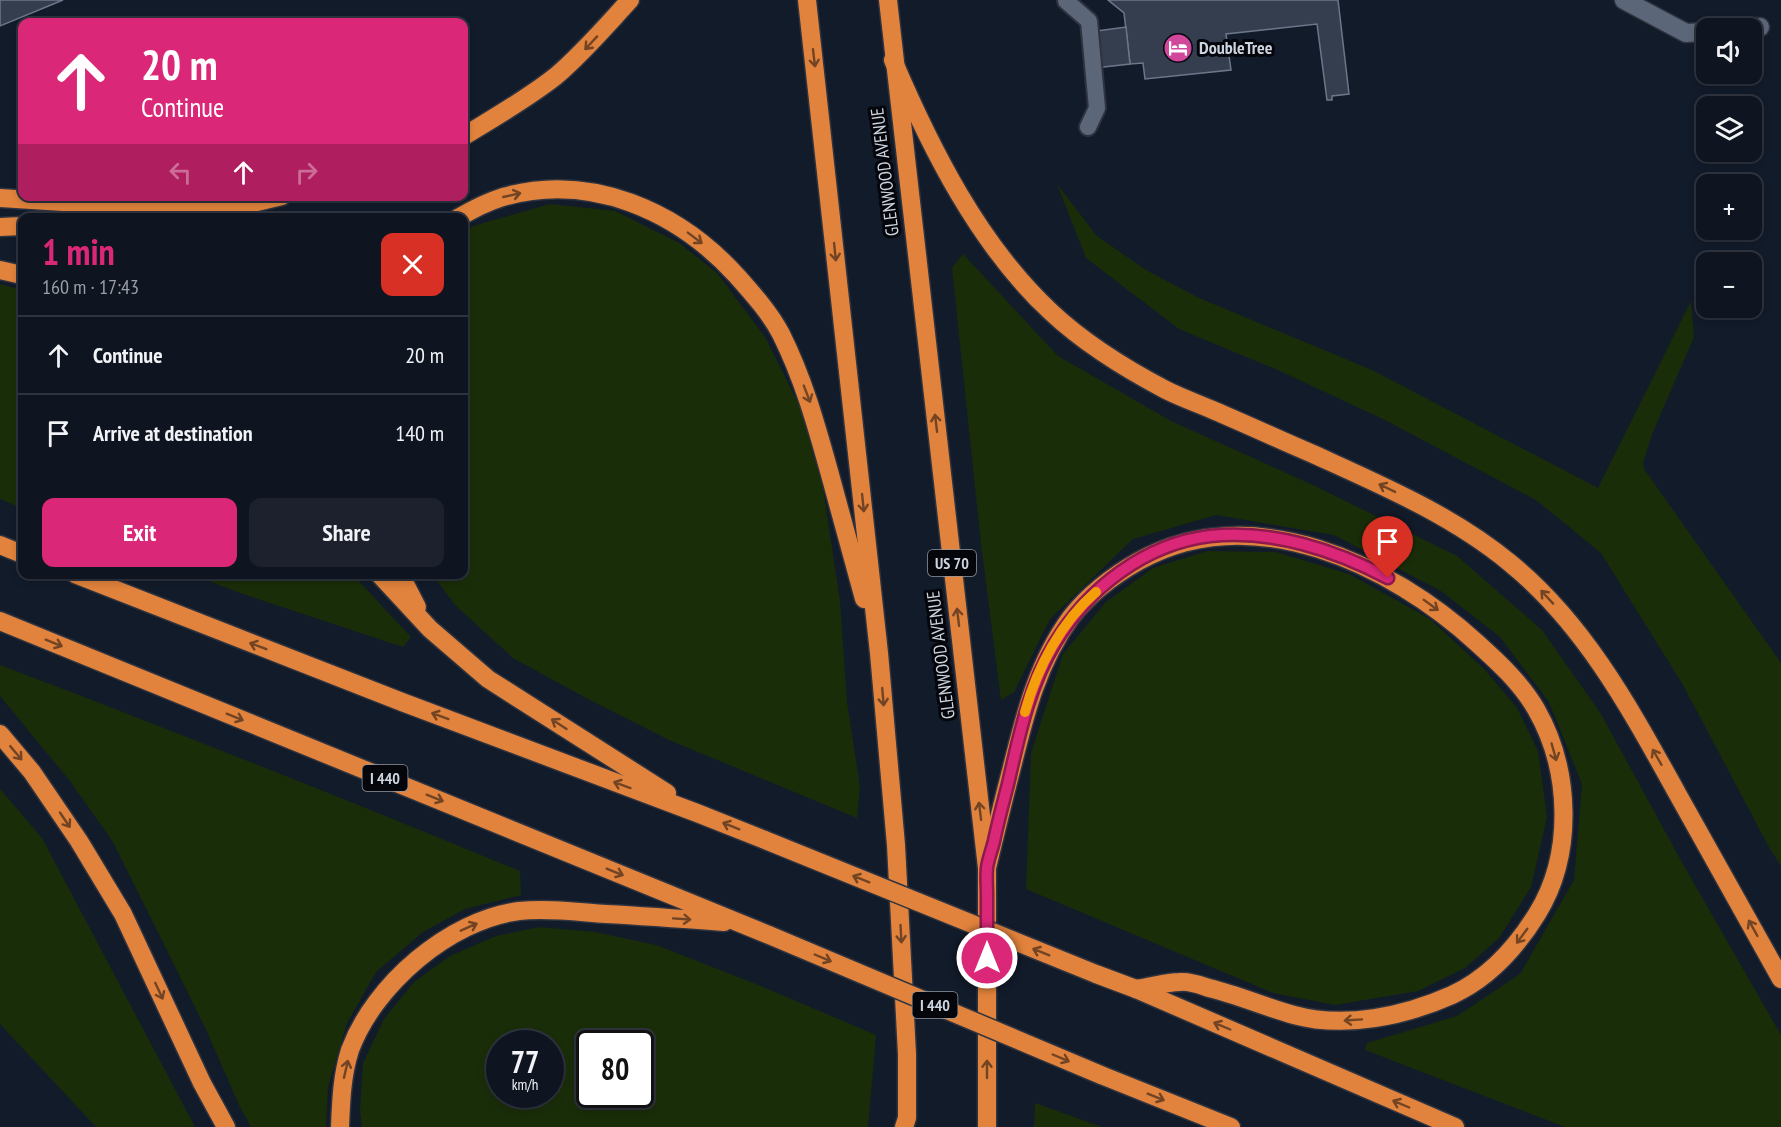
<!DOCTYPE html>
<html lang="en">
<head>
<meta charset="utf-8">
<style>
	body { margin:0; font-family:"PT Sans Narrow",sans-serif; background:#1c212d; color:#f1f3f6; height:100vh; display:flex; flex-direction:column; font-size:22px; white-space:nowrap }
	* { box-sizing:border-box; margin:0 }
	p { font-size:20px; color:#9b9ea5 }
	.icon { flex:none; width:33px; height:33px; fill:none; stroke:currentColor; stroke-width:2; stroke-linecap:round; stroke-linejoin:round }
	.map { position:relative; flex:1; overflow:hidden }
	.details { position:absolute; left:18px; top:213px; width:450px; height:366px; display:flex; flex-direction:column; background:#0e1420; border-radius:12px; box-shadow:0 3px 9px #0003,0 0 0 2px #2e333e }
	.details>* { flex:none }
	.hud { position:absolute; left:18px; top:18px; width:450px; height:183px; border-radius:12px; box-shadow:0 3px 9px #0003,0 0 0 2px #2e333e; background:#db2777; color:#fff; overflow:hidden }
	.controls { position:absolute; left:1696px; top:18px; display:grid; gap:12px }
	.controls a { display:grid; place-items:center; width:66px; height:66px; border-radius:12px; background:#0e1420; box-shadow:0 3px 9px #0003,0 0 0 2px #2e333e; font-size:30px }
	.speed { position:absolute; left:486px; top:1030px; display:flex; gap:12px; font-size:30px; font-weight:700; text-align:center }
	.speed>* { display:grid; place-content:center; width:78px; height:78px; border-radius:50%; background:#0e1420; box-shadow:0 3px 9px #0003,0 0 0 2px #2e333e; line-height:1 }
	.speed small { font-size:15px; font-weight:400 }
	.speed .limit { border:3px solid #111; border-radius:9px; background:#fff; color:#111 }
	.pin { position:absolute; display:grid; place-items:center; width:51px; height:51px; color:#fff; margin:-62px -26px; border-radius:50% 50% 50% 0; rotate:-45deg; box-shadow:0 0 6px #0007 }
	.pin .icon { rotate:45deg }
	.me { position:absolute; width:66px; margin:-33px; rotate:0deg; stroke-linejoin:round; filter:drop-shadow(0 0 4px #0008) }
	.turn { display:flex; align-items:center; gap:21px; height:126px; padding:0 24px; font-size:27px }
	.turn .icon { width:78px; height:78px; stroke-width:2.5 }
	.turn b { display:block; font-size:42px; line-height:51px }
	.lanes { display:flex; align-items:center; height:57px; padding:0 24px; background:#0003; justify-content:center; gap:30px; direction:ltr }
	.lanes .off { opacity:.35 }
	.round { display:grid; place-items:center; flex:none; width:63px; height:63px; border-radius:12px; background:#1c212d }
	.summary { display:flex; align-items:center; justify-content:space-between; height:102px; padding:0 24px }
	h1 { font-size:36px; font-weight:700; line-height:45px; color:#db2777 }
	.action { display:flex; gap:12px; margin-top:auto; padding:12px 24px }
	.action a { flex:1; height:69px; border-radius:12px; background:#db2777; color:#fff; font-size:24px; font-weight:700; line-height:69px; text-align:center }
	.action a+a { background:#1c212d; color:#f1f3f6 }
	ul { padding:0; list-style:none }
	li { display:flex; align-items:center; gap:18px; height:78px; padding:0 24px; border-top:2px solid #2e333e }
	li div { flex:1 }
	li b { display:block; font-size:22px }
	li em { font-style:normal }
	.map>svg:first-child { display:block }
	.green { fill:#1a2d09; fill-rule:evenodd }
	.building { fill:#343e4f; stroke:#6c778a; stroke-width:1.5 }
	.lines { fill:none; stroke-linecap:round; stroke-linejoin:round }
	.lane-casing { stroke:#2f333f; stroke-width:20 }
	.street-casing { stroke:#2f333f; stroke-width:21 }
	.highway-casing { stroke:#2f333f; stroke-width:21 }
	.lane { stroke:#5b6678; stroke-width:16 }
	.street { stroke:#5b6678; stroke-width:18 }
	.highway { stroke:#e1833c; stroke-width:18 }
	.highway-bridge-casing { stroke:#2f333f; stroke-width:21; stroke-linecap:butt }
	.highway-bridge { stroke:#e1833c; stroke-width:18 }
	.oneway { stroke:#724424 }
	.route-casing { stroke:#8e194d; stroke-width:15 }
	.route { stroke:#db2777; stroke-width:10 }
	.slow { stroke:#f59e0b; stroke-width:10 }
	.labels { text-anchor:middle; stroke-width:6; stroke-linejoin:round; paint-order:stroke }
	.shield { fill:#04060c; stroke:#91969f; stroke-width:1.5 }
	.shield-label { font-size:16px; font-weight:bold; fill:#cdd4de }
	.poi-label { font-size:18px; font-weight:bold; fill:#cdd4de; stroke:#04060c; text-anchor:start }
	.street-label { font-size:18px; fill:#cdd4de; stroke:#04060c }
</style>
</head>
<body>
<div class="map">
<svg width="1781" height="1127" viewBox="0 0 1781 1127">
	<rect width="100%" height="100%" fill="#121b2a"/>
	<g class="green">
		<path d="M1057 184 1097 236 1146 270 1199 298 1372 370 1598 488 1691 301 1694 337 1652 434 1643 463 1644 469 1781 663V866L1770 849 1683 685 1601 553 1536 500 1387 421 1280 371 1179 329 1086 258Z"/>
		<path d="M550 204 615 211 679 243 717 273 765 337 800 407 823 488 840 601 847 702 860 787 857 818 669 740 588 699 513 658 455 605 433 575 464 574V234L473 226Z"/>
		<path d="M963 254 1058 356 1171 421 1315 486 1457 556 1542 630 1601 714 1684 866 1781 1035V1127H1565L1365 1050 1367 1043 1457 1016 1520 974 1574 880 1582 784 1549 702 1500 637 1441 591 1334 535 1216 515 1133 539 1050 619 1014 692 1001 700 981 544 952 268Z"/>
		<path d="M0 284 22 290V508L0 499Z"/>
		<path d="M1207 551 1276 552 1349 574 1430 619 1484 669 1517 708 1538 751 1547 817 1531 887 1499 938 1465 968 1418 991 1335 1005 1273 993 1026 889 1031 753 1063 654 1106 602 1153 568Z"/>
		<path d="M193 575H353L411 637 403 647 240 593Z"/>
		<path d="M0 665C174 731 348 800 520 871L521 895 465 909 423 932 376 972 347 1023 328 1087 326 1127H251L240 1107 204 1025 113 842 70 781 0 696Z"/>
		<path d="M0 789 42 838 195 1127H96L0 1024Z"/>
		<path d="M539 927 595 932 656 945 761 986 876 1035 868 1127H362L360 1111 363 1063 384 1019 414 982 450 956 496 936ZM500 1044H550V1095H500ZM590 1044H640V1095H590Z"/>
		<path d="M1035 1103 1102 1127H1034Z"/>
	</g>
	<g class="building">
		<path d="M0 0H63L0 26Z"/>
		<path d="M1108 0H1338L1349 94 1332 96V100H1327L1317 24 1226 34 1231 70 1145 79 1143 63 1130 64 1124 13Z"/>
		<path d="M1126 27 1130 64 1086 69 1082 33Z"/>
	</g>
	<g class="lines">
		<g class="lane-casing">
			<path id="lane" d="M1066 1 1089 21 1097 108 1088 127"/>
		</g>
		<g class="street-casing">
			<g id="street">
				<path d="M1624 0 1686 33 1707 32"/>
				<path d="M1744 28 1760 27"/>
			</g>
		</g>
		<g class="highway-casing">
			<g id="highway">
				<path d="M807 0 879 653 896 845 907 1054V1118L904 1127"/>
				<path d="M888 0 987 868V1127"/>
				<path d="M893 60C931 149 979 245 1051 312 1084 343 1126 369 1166 390 1182 398 1199 404 1215 411 1248 425 1280 440 1313 454 1381 485 1452 515 1510 563 1585 624 1631 710 1677 793 1712 855 1747 917 1781 979"/>
				<path d="M464 136C495 117 527 99 556 76 583 53 606 26 630 0"/>
				<path d="M0 198 173 209"/>
				<path d="M162 211 257 202 282 196"/>
				<path d="M458 218C473 209 487 202 503 197 591 172 678 211 737 276 753 294 770 313 781 334 803 378 816 424 829 471 841 514 852 556 864 599"/>
				<path d="M0 227 22 226"/>
				<path d="M0 270 22 275"/>
				<path d="M0 545 22 554"/>
				<path d="M75 574 402 702 697 813 765 840"/>
				<path d="M379 574 430 629 488 679 667 793"/>
				<path d="M400 574 417 607"/>
				<path d="M0 621 769 935"/>
				<path d="M0 734 32 772 79 841 123 914 202 1083 226 1127"/>
				<path d="M987 868C995 835 1003 801 1012 767 1025 714 1038 662 1071 617 1089 594 1114 575 1139 561 1252 498 1391 564 1477 643 1498 662 1521 683 1536 709 1571 770 1574 854 1537 914 1516 948 1489 978 1452 995 1405 1016 1345 1029 1294 1015 1265 1007 1238 995 1209 988 1200 985 1190 981 1180 982 1166 982 1151 987 1136 989"/>
				<path d="M1096 974 1136 989 1455 1127"/>
				<path d="M1101 1075 1231 1127"/>
				<path d="M340 1127C341 1101 342 1075 350 1050 374 985 449 920 519 911 548 908 577 912 606 914 645 916 685 919 724 922"/>
			</g>
		</g>
		<use href="#lane" class="lane"/>
		<use href="#street" class="street"/>
		<use href="#highway" class="highway"/>
		<g class="highway-bridge-casing">
			<g id="highway-bridge">
				<path d="M765 840 1096 974"/>
				<path d="M769 935 1101 1075"/>
			</g>
		</g>
		<use href="#highway-bridge" class="highway-bridge"/>
	</g>
	<defs><path id="oneway-shaft" d="M-6 0H5M1.5-3L5.5 0L1.5 3" fill="none" stroke-width="1.6" stroke-linecap="round" stroke-linejoin="round" transform="scale(1.5)"/></defs>
	<g class="oneway">
		<use href="#oneway-shaft" transform="translate(591 43) rotate(133)"/>
		<use href="#oneway-shaft" transform="translate(814 58) rotate(83)"/>
		<use href="#oneway-shaft" transform="translate(512 195) rotate(-13)"/>
		<use href="#oneway-shaft" transform="translate(695 238) rotate(37)"/>
		<use href="#oneway-shaft" transform="translate(835 252) rotate(84)"/>
		<use href="#oneway-shaft" transform="translate(807 394) rotate(69)"/>
		<use href="#oneway-shaft" transform="translate(936 423) rotate(-97)"/>
		<use href="#oneway-shaft" transform="translate(1387 488) rotate(-154)"/>
		<use href="#oneway-shaft" transform="translate(863 503) rotate(84)"/>
		<use href="#oneway-shaft" transform="translate(1547 597) rotate(-133)"/>
		<use href="#oneway-shaft" transform="translate(1431 605) rotate(36)"/>
		<use href="#oneway-shaft" transform="translate(958 617) rotate(-97)"/>
		<use href="#oneway-shaft" transform="translate(54 643) rotate(22)"/>
		<use href="#oneway-shaft" transform="translate(258 646) rotate(-159)"/>
		<use href="#oneway-shaft" transform="translate(883 697) rotate(85)"/>
		<use href="#oneway-shaft" transform="translate(440 716) rotate(-160)"/>
		<use href="#oneway-shaft" transform="translate(235 717) rotate(22)"/>
		<use href="#oneway-shaft" transform="translate(559 724) rotate(-147)"/>
		<use href="#oneway-shaft" transform="translate(1554 752) rotate(74)"/>
		<use href="#oneway-shaft" transform="translate(16 753) rotate(50)"/>
		<use href="#oneway-shaft" transform="translate(1657 757) rotate(-120)"/>
		<use href="#oneway-shaft" transform="translate(622 785) rotate(-160)"/>
		<use href="#oneway-shaft" transform="translate(435 798) rotate(22)"/>
		<use href="#oneway-shaft" transform="translate(980 811) rotate(-97)"/>
		<use href="#oneway-shaft" transform="translate(65 820) rotate(56)"/>
		<use href="#oneway-shaft" transform="translate(731 826) rotate(-158)"/>
		<use href="#oneway-shaft" transform="translate(615 872) rotate(22)"/>
		<use href="#oneway-shaft" transform="translate(861 879) rotate(-158)"/>
		<use href="#oneway-shaft" transform="translate(682 919) rotate(4)"/>
		<use href="#oneway-shaft" transform="translate(469 927) rotate(-24)"/>
		<use href="#oneway-shaft" transform="translate(1753 928) rotate(-119)"/>
		<use href="#oneway-shaft" transform="translate(901 934) rotate(87)"/>
		<use href="#oneway-shaft" transform="translate(1522 936) rotate(126)"/>
		<use href="#oneway-shaft" transform="translate(1041 952) rotate(-158)"/>
		<use href="#oneway-shaft" transform="translate(823 958) rotate(23)"/>
		<use href="#oneway-shaft" transform="translate(159 991) rotate(65)"/>
		<use href="#oneway-shaft" transform="translate(1353 1020) rotate(176)"/>
		<use href="#oneway-shaft" transform="translate(1222 1026) rotate(-157)"/>
		<use href="#oneway-shaft" transform="translate(1061 1058) rotate(23)"/>
		<use href="#oneway-shaft" transform="translate(346 1069) rotate(-77)"/>
		<use href="#oneway-shaft" transform="translate(987 1069) rotate(-90)"/>
		<use href="#oneway-shaft" transform="translate(1156 1097) rotate(22)"/>
		<use href="#oneway-shaft" transform="translate(1401 1104) rotate(-157)"/>
	</g>
	<g class="lines">
		<g class="route-casing">
			<path id="route" d="M987 958C987 937 987 916 987 895 987 886 986 876 987 868 988 859 992 850 994 841 998 822 1003 803 1008 784 1019 736 1029 686 1055 643 1088 588 1145 544 1210 536 1271 529 1335 550 1388 578"/>
		</g>
		<use href="#route" class="route"/>
		<path class="slow" d="M1025 712C1037 668 1061 622 1096 592"/>
	</g>
	<defs>
		<g id="hotel-disc" transform="scale(1.5)"><circle r="9.5" fill="#d1479c" stroke="#04060c"/><path d="M-6-4.5h1.5V1H6V5H4.5V3h-9V5H-6ZM-4 0a1.8 1.8 0 1 1 3.6 0ZM.5 0V-2.5h3Q6-2.5 6 0Z" fill="#fff"/></g>
	</defs>
	<g fill-rule="evenodd">
		<use href="#hotel-disc" x="1178" y="48"/>
	</g>
	<g class="labels">
		<g class="shield">
			<rect x="928" y="550" width="48" height="26" rx="4.5"/>
			<rect x="362.5" y="765" width="45" height="26" rx="4.5"/>
			<rect x="912.5" y="992" width="45" height="26" rx="4.5"/>
		</g>
		<g class="shield-label">
			<text x="952" y="569">US 70</text>
			<text x="385" y="784">I 440</text>
			<text x="935" y="1011">I 440</text>
		</g>
		<g class="poi-label">
			<text x="1199" y="54">DoubleTree</text>
		</g>
		<g class="street-label">
			<text transform="translate(885 172) rotate(-97)" y="6">GLENWOOD AVENUE</text>
			<text transform="translate(941 655) rotate(-97)" y="6">GLENWOOD AVENUE</text>
		</g>
	</g>
</svg>
<div class="controls">
<a><svg class="icon" aria-label="sound" viewBox="0 0 24 24"><path d="M4 9h4l5-4v14l-5-4H4zM17 9q2 3 0 6"/></svg></a>
<a><svg class="icon" aria-label="layers" viewBox="0 0 24 24"><path d="M12 4l9 5-9 5-9-5zM3 14l9 5 9-5"/></svg></a>
<a>+</a>
<a>−</a>
</div>
<div class="speed"><div>77<small>km/h</small></div><div class="limit">80</div></div>
<div class="pin" style="left:1388px;top:578px;background:#d93025"><svg class="icon" aria-label="arrive" viewBox="0 0 24 24"><path d="M6 21V4h12l-3 4 3 4H6"/></svg></div>
<svg class="me" style="left:987px;top:958px" viewBox="-20 -20 40 40"><circle r="17" fill="#db2777" stroke="#fff" stroke-width="3"/><path d="M0-11L8 9 0 5-8 9z" fill="#fff"/></svg>
<div class="hud">
<div class="turn"><svg class="icon" aria-label="ahead" viewBox="0 0 24 24"><path d="M12 20V5M6 11l6-6 6 6"/></svg><div><b>20 m</b>Continue</div></div>
<div class="lanes"><svg class="icon off" aria-label="left" viewBox="0 0 24 24"><path d="M17 20v-9H6M10 6l-5 5 5 5"/></svg><svg class="icon" aria-label="ahead" viewBox="0 0 24 24"><path d="M12 20V5M6 11l6-6 6 6"/></svg><svg class="icon off" aria-label="right" viewBox="0 0 24 24"><path d="M7 20v-9h11M14 6l5 5-5 5"/></svg></div>
</div>
<section class="details">
<div class="summary"><div><h1>1 min</h1><p>160 m · 17:43</p></div><a class="round" style="background:#d93025;color:#fff"><svg class="icon" aria-label="close" viewBox="0 0 24 24"><path d="M6 6l12 12M18 6L6 18"/></svg></a></div>
<ul>
<li><svg class="icon" aria-label="ahead" viewBox="0 0 24 24"><path d="M12 20V5M6 11l6-6 6 6"/></svg><div><b>Continue</b></div><em>20 m</em></li>
<li><svg class="icon" aria-label="arrive" viewBox="0 0 24 24"><path d="M6 21V4h12l-3 4 3 4H6"/></svg><div><b>Arrive at destination</b></div><em>140 m</em></li>
</ul>
<div class="action"><a>Exit</a><a>Share</a></div>
</section>
</div>
</body>
</html>
